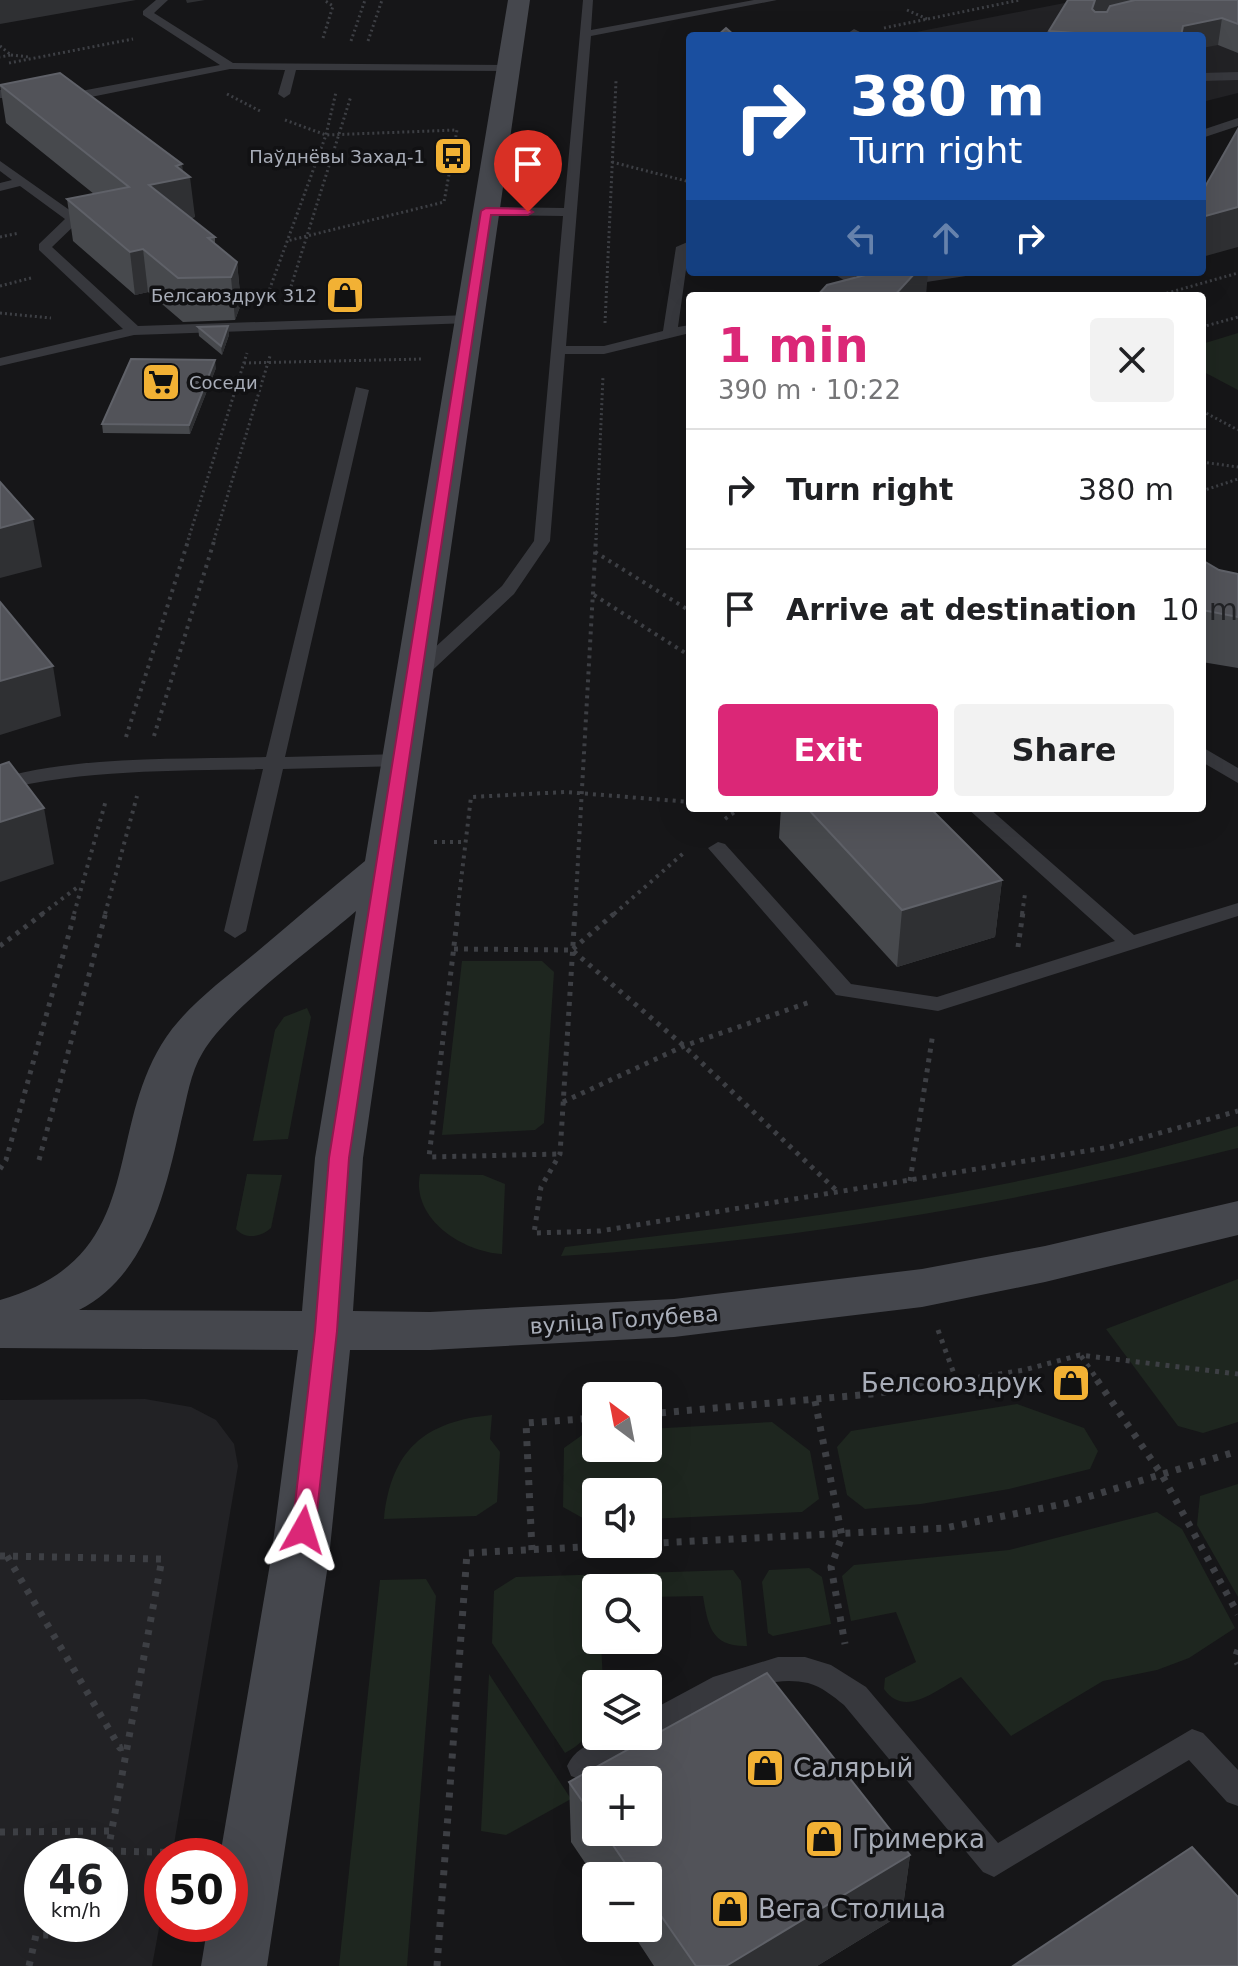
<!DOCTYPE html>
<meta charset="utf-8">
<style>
:root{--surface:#fff;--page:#f2f2f2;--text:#202124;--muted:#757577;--line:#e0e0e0;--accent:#db2777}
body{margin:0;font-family:"DejaVu Sans",sans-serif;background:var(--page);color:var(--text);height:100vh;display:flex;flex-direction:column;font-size:30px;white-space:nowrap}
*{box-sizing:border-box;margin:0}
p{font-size:26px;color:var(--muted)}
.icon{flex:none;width:44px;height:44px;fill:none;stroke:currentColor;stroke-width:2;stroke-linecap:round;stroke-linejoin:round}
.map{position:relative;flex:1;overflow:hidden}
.side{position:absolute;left:686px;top:292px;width:520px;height:520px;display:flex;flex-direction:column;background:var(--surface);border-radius:8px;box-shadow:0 8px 32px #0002}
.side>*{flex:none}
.guide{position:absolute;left:686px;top:32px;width:520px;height:244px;border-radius:8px;box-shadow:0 8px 32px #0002;background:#1a4fa0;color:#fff;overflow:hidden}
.needle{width:52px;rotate:328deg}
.controls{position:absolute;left:582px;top:1382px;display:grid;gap:16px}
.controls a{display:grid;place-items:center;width:80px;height:80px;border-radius:8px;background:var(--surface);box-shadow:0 8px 32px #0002;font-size:40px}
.speed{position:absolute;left:24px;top:1838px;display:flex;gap:16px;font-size:40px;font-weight:700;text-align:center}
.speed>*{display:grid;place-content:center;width:104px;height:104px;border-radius:50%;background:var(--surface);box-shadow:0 8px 32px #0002;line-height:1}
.speed small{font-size:20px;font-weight:400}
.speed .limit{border:12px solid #d22;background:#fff;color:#111}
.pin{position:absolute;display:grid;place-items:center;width:68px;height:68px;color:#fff;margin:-82px -34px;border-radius:50% 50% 50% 0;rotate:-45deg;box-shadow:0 0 8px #0007}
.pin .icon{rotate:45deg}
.me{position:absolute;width:88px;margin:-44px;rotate:6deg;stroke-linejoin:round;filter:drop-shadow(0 0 6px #0008)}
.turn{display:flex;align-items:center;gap:28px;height:168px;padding:0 32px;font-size:36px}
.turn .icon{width:104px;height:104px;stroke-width:2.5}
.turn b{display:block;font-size:56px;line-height:68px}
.lanes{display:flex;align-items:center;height:76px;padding:0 32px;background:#0003;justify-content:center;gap:40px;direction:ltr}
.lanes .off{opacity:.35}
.round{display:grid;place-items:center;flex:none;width:84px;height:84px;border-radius:8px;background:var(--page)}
.summary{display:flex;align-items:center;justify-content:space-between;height:136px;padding:0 32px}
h1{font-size:48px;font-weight:600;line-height:60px;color:var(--accent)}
.action{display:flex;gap:16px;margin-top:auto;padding:16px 32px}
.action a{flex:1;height:92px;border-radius:8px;background:var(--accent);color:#fff;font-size:32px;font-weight:600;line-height:92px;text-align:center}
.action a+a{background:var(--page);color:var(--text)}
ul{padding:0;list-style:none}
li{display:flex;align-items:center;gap:24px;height:120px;padding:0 32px;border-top:2px solid var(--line)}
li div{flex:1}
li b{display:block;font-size:30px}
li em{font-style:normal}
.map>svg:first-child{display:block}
.built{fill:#222225;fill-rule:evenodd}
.green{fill:#1e261f}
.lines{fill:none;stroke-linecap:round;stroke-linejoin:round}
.path-far3{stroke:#3d3f44;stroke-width:3;stroke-dasharray:2 3;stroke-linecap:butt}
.path-far2{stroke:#3d3f44;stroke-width:4;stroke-dasharray:3 5;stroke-linecap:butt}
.path-far1{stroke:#3d3f44;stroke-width:5;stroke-dasharray:4 6;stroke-linecap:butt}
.path{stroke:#3d3f44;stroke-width:7;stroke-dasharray:5 8;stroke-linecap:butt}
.lane{fill:#37383d;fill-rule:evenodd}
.secondary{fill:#45474d;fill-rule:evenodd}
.wall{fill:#47494d;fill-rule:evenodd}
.shaded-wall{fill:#2f3033}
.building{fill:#525359;stroke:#5f6168;stroke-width:2}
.route{fill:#db2777;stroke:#8e194d;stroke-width:2}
.labels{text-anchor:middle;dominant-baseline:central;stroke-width:7;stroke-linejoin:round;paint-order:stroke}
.far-poi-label{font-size:18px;fill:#a8adb8;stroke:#111113;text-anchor:end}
.street-label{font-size:22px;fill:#a8adb8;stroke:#111113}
.near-poi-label{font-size:26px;fill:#a8adb8;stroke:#111113;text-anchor:start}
</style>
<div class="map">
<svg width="1238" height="1966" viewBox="0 0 1238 1966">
<rect width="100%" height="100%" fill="#161618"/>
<g class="built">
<polygon points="1080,0 1238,0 1238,93 1202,102 1202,36 906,34"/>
<path d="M 145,1399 L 191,1407 L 216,1420 L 234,1444 L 238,1466 L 172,1856 L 162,1856 L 162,1912 L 152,1966 L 0,1966 L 0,1400 ZM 42,1856 L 110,1856 L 110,1924 L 42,1924 Z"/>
</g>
<g class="green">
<polygon points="1238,333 1238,390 1202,371 1202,344"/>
<polygon points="462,961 542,961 554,972 544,1123 535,1130 442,1135"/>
<polygon points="307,1008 311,1017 288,1139 253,1141 275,1030 284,1017"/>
<path d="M 1238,1126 L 1238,1148 C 1016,1204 790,1241 561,1256 L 565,1247 L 582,1245 C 804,1219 1023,1192 1238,1126 Z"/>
<path d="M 247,1174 L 282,1175 L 271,1228 C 261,1237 246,1240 236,1229 Z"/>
<path d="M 420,1174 L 483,1175 L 505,1184 L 502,1254 C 463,1252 411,1219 420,1174 Z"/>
<polygon points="1238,1279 1238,1422 1203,1433 1178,1426 1106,1329"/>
<polygon points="1017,1404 1084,1428 1098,1451 1090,1469 1009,1489 921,1504 865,1509 847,1495 837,1447 851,1431"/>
<path d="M 492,1415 L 490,1439 L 500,1452 L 497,1502 L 476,1516 L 384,1519 C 391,1450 425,1421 492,1415 Z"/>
<polygon points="772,1422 810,1451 819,1499 802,1512 648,1519 648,1492 596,1492 596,1521 588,1521 563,1507 564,1448 585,1433 596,1433 596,1448 648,1448 648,1429"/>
<polygon points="1238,1484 1238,1597 1197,1525 1200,1496"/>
<path d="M 1157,1512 L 1182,1529 L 1235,1628 L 1189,1658 L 1157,1670 L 1103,1681 L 1011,1736 L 961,1677 C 937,1689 905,1719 884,1689 L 885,1678 L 916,1662 L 896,1612 L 851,1621 L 842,1576 L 854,1565 L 1009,1550 Z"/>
<polygon points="809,1568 822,1577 831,1624 773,1636 768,1633 762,1582 769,1570"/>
<path d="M 733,1570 L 741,1581 L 747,1646 C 711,1647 708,1625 703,1596 L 648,1597 L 648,1588 L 596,1588 L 596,1640 L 601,1640 L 603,1684 L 596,1684 C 596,1717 597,1736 565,1753 L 492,1643 L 494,1591 L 516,1577 Z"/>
<polygon points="426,1579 436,1596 407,1966 339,1966 380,1580"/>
<polygon points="489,1674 571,1799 506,1835 481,1831"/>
</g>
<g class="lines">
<g class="path-far3">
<polyline points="907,10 927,19"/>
<polyline points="884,28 1020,0"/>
<polyline points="323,38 333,6 324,0"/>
<polyline points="351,41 365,0"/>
<polyline points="368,41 382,0"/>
<polyline points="0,46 11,55 0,57"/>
<polyline points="11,55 29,57"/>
<polyline points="9,63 133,39"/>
<polyline points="227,94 260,111"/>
<polyline points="285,120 326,135 457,130 444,202 287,241"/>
<polyline points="612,162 690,182"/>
<polyline points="0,237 19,233"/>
<polyline points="0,286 31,278"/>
<polyline points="288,296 351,96"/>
<polyline points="1157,296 1238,273"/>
<polyline points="266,299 326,135 336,92"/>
<polyline points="0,313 51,318"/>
<polyline points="605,323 616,81"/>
<polyline points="1202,327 1238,317"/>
<polyline points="244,363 423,359"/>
<polyline points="1202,411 1238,430"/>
<polyline points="1202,462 1238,467"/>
<polyline points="1202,491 1238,479"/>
<polyline points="188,540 247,353"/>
<polyline points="214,540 270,356"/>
<polyline points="596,540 603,376"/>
</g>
<g class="path-far2">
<polyline points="595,552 690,611"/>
<polyline points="594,595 690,656"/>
<polyline points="154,736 215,538"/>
<polyline points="126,737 189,538"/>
<polyline points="725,819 740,808"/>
<polyline points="434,842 465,842"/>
<polyline points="42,914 79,886"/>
<polyline points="74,914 106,800"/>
<polyline points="105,914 137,796"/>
<polyline points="457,914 471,797 566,792 690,802"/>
<polyline points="575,914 596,538"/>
<polyline points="614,914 686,851"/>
<polyline points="1022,914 1025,894"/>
</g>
<g class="path-far1">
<polyline points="458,912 429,1157 559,1154"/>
<polyline points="575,912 560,1154 541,1187 534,1233 600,1231 1110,1147 1238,1111"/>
<polyline points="0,946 45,912"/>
<polyline points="1018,947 1023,912"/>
<polyline points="454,949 572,950 684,1046 838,1192"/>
<polyline points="573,949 616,912"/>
<polyline points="563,1102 684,1046 810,1002"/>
<polyline points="39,1160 106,912"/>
<polyline points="0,1169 6,1160 75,912"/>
<polyline points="910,1181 933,1033"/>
<polyline points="938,1330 957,1382"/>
<polyline points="1081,1356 1099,1382"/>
<polyline points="949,1382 1024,1370 1080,1355 1238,1374"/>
</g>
<g class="path">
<polyline points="1097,1380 1162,1475 1238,1614"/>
<polyline points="815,1401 842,1536 831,1567 845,1644"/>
<polyline points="648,1414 872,1394 962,1380"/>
<polyline points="532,1550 526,1423 596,1418"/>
<polyline points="0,1556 162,1559 107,1856"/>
<polyline points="7,1556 120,1748 127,1746"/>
<polyline points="1238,1650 1235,1658 1238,1664"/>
<polyline points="0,1832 111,1831"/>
<polyline points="108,1851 199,1853"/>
<polyline points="29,1966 36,1935 92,1935 94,1924"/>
<polyline points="437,1966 467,1553 945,1528 1068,1503 1238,1451"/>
</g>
<g class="lane">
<polygon points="156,0 168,0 154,13 233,63 508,65 514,68 508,71 296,70 290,94 284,98 278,94 285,70 230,69 81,99 0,98 0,90 81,91 220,65 143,15 143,11"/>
<polygon points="583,0 593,0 591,30 754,0 777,0 591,36 566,346 604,346 663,331 676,247 690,241 678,327 690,325 690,333 604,354 565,354 550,541 514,594 422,680 408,680 408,672 502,586 534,541 563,216 486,215 479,211 486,207 564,208"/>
<polygon points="854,29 860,32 856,36 844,36"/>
<polygon points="1238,72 1238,80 1202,81 1202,73"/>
<polygon points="1238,118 1238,126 1202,138 1202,130"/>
<polygon points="0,161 78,216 78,222 52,247 138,326 470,315 477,319 470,323 134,335 0,366 0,358 123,329 39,250 39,244 65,219 20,186 0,191 0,183 12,180 0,171"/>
<polygon points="831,272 848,272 870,286 858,289"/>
<polygon points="938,272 973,272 966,276 900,286 893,282"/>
<path d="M 356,387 L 369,390 L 285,757 L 401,754 L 411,760 L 401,766 L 283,769 L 246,931 L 235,938 L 224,931 L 263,769 C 175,771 86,769 0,790 L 0,778 C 85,755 178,760 266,757 Z"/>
<polygon points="1202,747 1238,768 1238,783 1202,762"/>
<polygon points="967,808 989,808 1134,935 1238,903 1238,916 938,1011 836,995 708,848 718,842 725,844 851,984 937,997 1115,941"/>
<path d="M 778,1657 L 805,1657 L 831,1665 L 866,1687 L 998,1843 L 1192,1729 L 1203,1733 L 1238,1770 L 1238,1806 L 1227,1802 L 1189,1760 L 994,1877 L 983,1872 L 844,1705 C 833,1696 822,1687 808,1683 C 735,1666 647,1756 582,1780 L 571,1776 L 567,1766 C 581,1736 620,1736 648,1736 L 648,1712 L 713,1677 Z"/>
</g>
<path class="secondary" d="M 508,0 L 530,0 L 363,1158 L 353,1311 L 430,1312 L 674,1299 L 922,1269 L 1045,1246 L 1238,1201 L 1238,1235 L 1045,1282 L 922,1307 L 674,1337 L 430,1350 L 350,1350 L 329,1558 L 267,1966 L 201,1966 L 208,1924 L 230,1924 L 230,1856 L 220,1856 L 271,1558 L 298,1350 L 0,1348 L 0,1300 C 155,1256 98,1127 172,1029 C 195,1000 225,978 253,955 C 290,924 327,892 365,861 ZM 356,911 L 315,1158 L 302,1311 L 79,1310 C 147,1276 166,1190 181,1122 C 187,1099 190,1073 203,1052 C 229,1008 315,947 356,911 Z"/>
</g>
<g class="wall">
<polygon points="1238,0 1238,53 1218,45 1202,36 1048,36 1049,31"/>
<polygon points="0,85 183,171 195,217 191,218 215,237 215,245 237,262 241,304 235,320 183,322 148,292 135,295 73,241 67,199 94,194 6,123"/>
<polygon points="228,326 229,335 222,355 199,336 198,327"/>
<polygon points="216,368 190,434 103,433 102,424"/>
<polygon points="1202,560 1219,570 1238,574 1238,668 1202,662"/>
<polygon points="781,808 930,808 1002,880 995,937 897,967 779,838"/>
<path d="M 767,1673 L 910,1855 L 902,1914 L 817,1966 L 654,1966 L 629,1928 L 648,1928 L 648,1876 L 596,1876 L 596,1879 L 571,1842 L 569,1782 ZM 596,1780 L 648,1780 L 648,1832 L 596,1832 Z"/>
</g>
<g class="shaded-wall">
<polygon points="0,0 136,0 0,24"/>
<polygon points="186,0 205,0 187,3"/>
<polygon points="1095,0 1154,0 1092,24 1089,36 1092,9"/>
<polygon points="1222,18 1218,45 1202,48 1202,36 1181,36 1183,26"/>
<polygon points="182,164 184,178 190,177 195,217 155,226 149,185 176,166"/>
<polygon points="1238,207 1238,247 1202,257 1202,217"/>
<polygon points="143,249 148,292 135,295 130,252"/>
<polygon points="237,262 241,304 235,320 231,277"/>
<polygon points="916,272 928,272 926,296 894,296"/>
<polygon points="228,326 229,335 222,355 221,346"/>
<polygon points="215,360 216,368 190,434 189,425"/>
<polygon points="33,519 42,567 0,578 0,528"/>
<polygon points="53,666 61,716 0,735 0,681"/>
<polygon points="44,808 54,864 0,882 0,822"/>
<polygon points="1002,880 995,937 897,967 902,910"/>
<polygon points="910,1855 902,1914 817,1966 726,1966"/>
</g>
<g class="building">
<polygon points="1068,0 1095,0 1092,9 1095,12 1107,12 1110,6 1135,0 1238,0 1238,24 1222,18 1183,26 1181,36 1113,36 1049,31"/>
<polygon points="726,28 735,36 717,36"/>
<polygon points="60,73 182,164 176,166 190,177 149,185 215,237 208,238 237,262 231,277 178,278 143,249 130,252 67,199 129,187 0,85"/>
<polygon points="1238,129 1238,207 1202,217 1202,192"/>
<polygon points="877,272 916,272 894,296 817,296 827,285"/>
<polygon points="228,326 221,346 198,327"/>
<polygon points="131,359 215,360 189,425 102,424"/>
<polygon points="0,482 33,519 0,528"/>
<polygon points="1202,560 1219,570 1238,574 1238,617 1202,610"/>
<polygon points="0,602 53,666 0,681"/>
<polygon points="9,762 44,808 0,822 0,765"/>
<polygon points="807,808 930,808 1002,880 902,910"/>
<polygon points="767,1673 910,1855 726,1966 696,1966 648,1897 648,1876 634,1876 604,1832 648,1832 648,1780 596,1780 596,1821 569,1782"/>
<polygon points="1192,1847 1238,1897 1238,1966 1013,1966"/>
</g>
<polygon class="route" points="486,208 528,209 533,212 528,215 491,215 349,1158 337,1331 315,1530 312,1536 295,1536 292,1530 315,1331 329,1158 481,211"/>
<defs>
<g id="bus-square" transform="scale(2)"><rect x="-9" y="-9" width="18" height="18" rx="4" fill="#f2b134" stroke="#111113"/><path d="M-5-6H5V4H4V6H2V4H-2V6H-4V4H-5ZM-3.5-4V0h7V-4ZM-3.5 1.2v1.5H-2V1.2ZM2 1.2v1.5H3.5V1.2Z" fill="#111"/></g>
<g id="shop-square" transform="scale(2)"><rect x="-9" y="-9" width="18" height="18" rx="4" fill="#f2b134" stroke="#111113"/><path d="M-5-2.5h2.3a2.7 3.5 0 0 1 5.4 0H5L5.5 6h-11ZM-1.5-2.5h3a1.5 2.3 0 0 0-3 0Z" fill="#111"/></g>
<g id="supermarket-square" transform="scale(2)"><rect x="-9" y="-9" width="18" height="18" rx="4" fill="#f2b134" stroke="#111113"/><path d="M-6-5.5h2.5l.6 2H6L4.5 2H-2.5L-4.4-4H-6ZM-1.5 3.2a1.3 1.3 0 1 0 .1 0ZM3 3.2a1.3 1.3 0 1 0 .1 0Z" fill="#111"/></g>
</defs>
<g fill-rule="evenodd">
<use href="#bus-square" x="453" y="156"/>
<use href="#shop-square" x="345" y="295"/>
<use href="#supermarket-square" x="161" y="382"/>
<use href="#shop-square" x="1071" y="1383"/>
<use href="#shop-square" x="765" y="1768"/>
<use href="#shop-square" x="824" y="1839"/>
<use href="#shop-square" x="730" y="1909"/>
</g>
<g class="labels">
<g class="far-poi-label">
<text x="425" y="156">Паўднёвы Захад-1</text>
<text x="317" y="295">Белсаюздрук 312</text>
<text x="189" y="382" text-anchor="start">Соседи</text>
</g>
<g class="street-label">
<text transform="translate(624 1320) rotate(-4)">вуліца Голубева</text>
</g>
<g class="near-poi-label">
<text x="1043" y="1383" text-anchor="end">Белсоюздрук</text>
<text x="793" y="1768">Салярый</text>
<text x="852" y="1839">Гримерка</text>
<text x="758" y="1909">Вега Столица</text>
</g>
</g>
</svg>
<div class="controls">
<a><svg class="needle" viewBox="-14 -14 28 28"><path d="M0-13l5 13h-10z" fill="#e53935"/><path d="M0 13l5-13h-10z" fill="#757577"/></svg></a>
<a><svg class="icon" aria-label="sound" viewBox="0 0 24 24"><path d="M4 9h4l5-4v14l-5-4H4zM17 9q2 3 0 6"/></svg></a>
<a><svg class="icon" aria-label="search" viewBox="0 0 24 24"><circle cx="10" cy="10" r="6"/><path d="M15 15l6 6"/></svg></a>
<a><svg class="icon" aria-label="layers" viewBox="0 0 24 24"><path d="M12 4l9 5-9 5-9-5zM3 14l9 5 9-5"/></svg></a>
<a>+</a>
<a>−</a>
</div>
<div class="speed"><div>46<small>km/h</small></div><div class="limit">50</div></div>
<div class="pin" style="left:528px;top:212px;background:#d93025"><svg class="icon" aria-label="arrive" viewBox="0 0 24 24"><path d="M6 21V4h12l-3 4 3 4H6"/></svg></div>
<svg class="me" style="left:303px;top:1530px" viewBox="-20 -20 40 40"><path d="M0-17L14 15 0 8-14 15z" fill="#db2777" stroke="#fff" stroke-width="4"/></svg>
<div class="guide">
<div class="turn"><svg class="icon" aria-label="right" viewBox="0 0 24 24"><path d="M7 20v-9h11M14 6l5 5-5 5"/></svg><div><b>380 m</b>Turn right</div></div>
<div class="lanes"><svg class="icon off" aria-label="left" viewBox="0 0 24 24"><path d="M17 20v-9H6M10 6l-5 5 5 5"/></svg><svg class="icon off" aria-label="ahead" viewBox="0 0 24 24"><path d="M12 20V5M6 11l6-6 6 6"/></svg><svg class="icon" aria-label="right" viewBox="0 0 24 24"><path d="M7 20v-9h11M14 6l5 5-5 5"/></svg></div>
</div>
<section class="side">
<div class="summary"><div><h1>1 min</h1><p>390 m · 10:22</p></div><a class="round"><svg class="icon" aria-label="close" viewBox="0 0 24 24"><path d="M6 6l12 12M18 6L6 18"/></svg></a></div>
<ul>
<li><svg class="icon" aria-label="right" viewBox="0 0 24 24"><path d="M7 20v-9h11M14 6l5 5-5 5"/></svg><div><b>Turn right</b></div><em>380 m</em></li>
<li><svg class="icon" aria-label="arrive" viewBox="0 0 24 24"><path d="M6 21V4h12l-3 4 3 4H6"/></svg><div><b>Arrive at destination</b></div><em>10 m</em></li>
</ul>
<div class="action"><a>Exit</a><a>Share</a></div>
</section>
</div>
